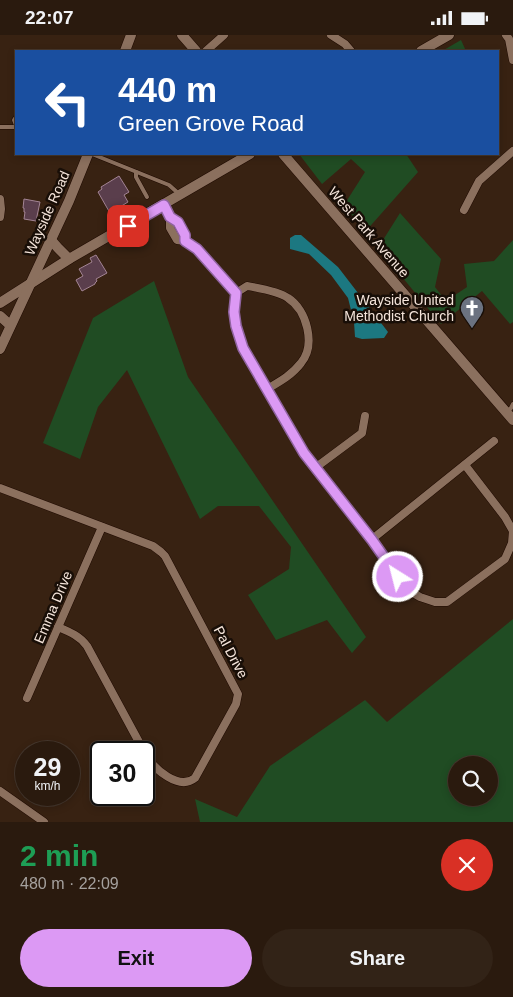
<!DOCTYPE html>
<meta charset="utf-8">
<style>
:root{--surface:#2a1a0e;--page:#322317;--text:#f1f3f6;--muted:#a5a19e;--line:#46382e;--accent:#dc99f4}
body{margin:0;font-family:Helvetica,sans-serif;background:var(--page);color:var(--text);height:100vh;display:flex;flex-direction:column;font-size:19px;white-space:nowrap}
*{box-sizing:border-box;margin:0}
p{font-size:16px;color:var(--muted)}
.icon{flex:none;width:28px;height:28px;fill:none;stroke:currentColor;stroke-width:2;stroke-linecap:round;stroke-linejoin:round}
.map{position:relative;height:787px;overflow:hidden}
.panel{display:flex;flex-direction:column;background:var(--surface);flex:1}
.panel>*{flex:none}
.banner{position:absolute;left:15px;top:15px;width:484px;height:105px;border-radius:0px;box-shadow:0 2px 8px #0003,0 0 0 1px var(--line);background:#1a4fa0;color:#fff;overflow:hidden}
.controls{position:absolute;left:448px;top:721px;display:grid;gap:10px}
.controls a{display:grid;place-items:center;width:50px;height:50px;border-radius:50%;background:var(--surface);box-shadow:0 2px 8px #0003,0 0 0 1px var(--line);font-size:25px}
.speed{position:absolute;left:15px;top:706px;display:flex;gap:10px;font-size:25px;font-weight:700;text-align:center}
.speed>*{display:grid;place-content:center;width:65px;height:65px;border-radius:50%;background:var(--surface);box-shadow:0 2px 8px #0003,0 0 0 1px var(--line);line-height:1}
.speed small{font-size:12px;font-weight:400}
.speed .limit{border:2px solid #111;border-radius:8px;background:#fff;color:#111}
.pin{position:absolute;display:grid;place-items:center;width:42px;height:42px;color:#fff;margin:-21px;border-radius:10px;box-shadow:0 2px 8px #0006}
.me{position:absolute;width:55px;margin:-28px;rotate:324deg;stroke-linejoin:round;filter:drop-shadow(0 0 4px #0008)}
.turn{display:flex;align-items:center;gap:18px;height:105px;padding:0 20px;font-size:22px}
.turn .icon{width:65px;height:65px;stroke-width:2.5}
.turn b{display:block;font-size:35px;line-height:42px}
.round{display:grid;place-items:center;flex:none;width:52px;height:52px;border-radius:26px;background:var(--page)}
.overview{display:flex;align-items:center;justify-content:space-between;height:85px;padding:0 20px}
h1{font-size:30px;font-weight:800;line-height:38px;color:#1e9e55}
.primary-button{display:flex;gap:10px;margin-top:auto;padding:10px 20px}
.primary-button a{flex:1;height:58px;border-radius:30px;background:var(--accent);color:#111;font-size:20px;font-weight:800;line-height:58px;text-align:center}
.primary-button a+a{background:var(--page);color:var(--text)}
.status{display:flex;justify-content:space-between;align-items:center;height:35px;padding:0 25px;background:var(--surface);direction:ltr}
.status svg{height:14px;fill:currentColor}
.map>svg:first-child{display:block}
.green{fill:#204c23;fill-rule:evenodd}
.water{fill:#1c7881}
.building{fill:#5a3e4c;stroke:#a38494}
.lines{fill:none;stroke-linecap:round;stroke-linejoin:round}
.service-casing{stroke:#1f0a00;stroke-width:5}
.minor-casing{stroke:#1f0a00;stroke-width:9}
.tertiary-casing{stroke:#1f0a00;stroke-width:11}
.service{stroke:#8b705e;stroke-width:4}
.minor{stroke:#8b705e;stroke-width:8}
.tertiary{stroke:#8b705e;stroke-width:10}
.route-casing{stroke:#8f639f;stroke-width:12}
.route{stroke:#dc99f4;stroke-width:9}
.labels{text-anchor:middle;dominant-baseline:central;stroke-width:5;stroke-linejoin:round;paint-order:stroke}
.street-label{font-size:14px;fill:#f5e5db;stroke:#180e07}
.poi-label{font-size:14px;fill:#f5e5db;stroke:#180e07;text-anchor:end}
</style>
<div class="status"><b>22:07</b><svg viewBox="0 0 49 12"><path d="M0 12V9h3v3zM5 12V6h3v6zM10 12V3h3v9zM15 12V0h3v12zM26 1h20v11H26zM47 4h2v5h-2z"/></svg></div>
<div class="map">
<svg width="513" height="787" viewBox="0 0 513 787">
<rect width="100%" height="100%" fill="#382212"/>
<g class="green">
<polygon points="461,5 466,16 442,16"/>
<polygon points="299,119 406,119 418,137 365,197 344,170 365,137 351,124 322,149"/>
<polygon points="400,178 441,224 435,252 446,266 467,252 464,229 494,226 513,205 513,287 510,289 482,256 441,289 378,213"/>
<polygon points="154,246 188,342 366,602 352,618 327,585 276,605 248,560 289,534 291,512 259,471 218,471 200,484 127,335 98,372 80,424 43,408 93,283"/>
<path d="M 513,584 L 513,787 L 200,787 L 195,764 L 237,782 L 270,731 L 365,665 L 387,687 ZM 456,730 L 489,730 L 489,762 L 456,762 Z"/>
</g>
<polygon class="water" points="295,200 301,200 338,232 388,297 384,303 362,304 355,302 354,287 348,263 331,240 309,219 290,214 290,203"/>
<g class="building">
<polygon points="119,141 129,157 124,160 128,167 110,178 98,157 102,154 101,152"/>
<polygon points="24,164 40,167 36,186 24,184 25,177 24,177 24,173 23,173"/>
<polygon points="96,220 107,238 96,244 97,246 95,248 95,249 82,256 76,245 83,241 79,234 92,227 90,223"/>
</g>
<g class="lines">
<g class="service-casing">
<g id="service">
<polyline points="16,82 14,85 16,90"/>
<polyline points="0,92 16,92"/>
<polyline points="92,119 169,150 178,158"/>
<polyline points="136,137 136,142 147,162"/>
<polyline points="507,377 511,373 513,369"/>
</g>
</g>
<g class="minor-casing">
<g id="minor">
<polyline points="331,0 345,9 351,16"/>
<polyline points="506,0 509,4 513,25"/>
<polyline points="206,16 224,0"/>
<polyline points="0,164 1,174 0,182"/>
<polyline points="164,170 170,182 178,187 185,199 185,206"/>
<polyline points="464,175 479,146 513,116"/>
<polyline points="170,182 170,193 177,205 185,206 197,215 236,258 234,277 236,291 243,313 304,418 371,505 408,555 420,562 435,567 447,567 505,524 512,508 513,496 505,482 465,430"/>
<path d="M 236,258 L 247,251 C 259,253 278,256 288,263 C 307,275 316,310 301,328 C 292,340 279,347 267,354"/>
<polyline points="315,433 362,398 365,381"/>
<path d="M 0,453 L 153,511 L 161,517 L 165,521 L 238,659 L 236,669 L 195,743 C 179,756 154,734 146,720 L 87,611 C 80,601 70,597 58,592"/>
<polyline points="371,505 494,406"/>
<polyline points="27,663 102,492"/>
<polyline points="0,756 44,787"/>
</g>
</g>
<g class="tertiary-casing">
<g id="tertiary">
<polyline points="182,0 196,16"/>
<polyline points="125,16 131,0"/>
<polyline points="421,16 449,0"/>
<polyline points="283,119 513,385"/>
<polyline points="51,205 58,213 69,224"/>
<polyline points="0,268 69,224 250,119"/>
<polyline points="0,281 10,290"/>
<polyline points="0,314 69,166 88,119"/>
</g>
</g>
<use href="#service" class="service"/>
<use href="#minor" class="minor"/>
<use href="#tertiary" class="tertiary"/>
</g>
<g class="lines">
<g class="route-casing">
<polyline id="route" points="128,191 164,170 170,182 178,187 185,200 185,206 197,214 236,258 234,277 236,291 243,313 304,418 372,505 398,542"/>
</g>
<use href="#route" class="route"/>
</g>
<defs>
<g id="church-pin" transform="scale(1.25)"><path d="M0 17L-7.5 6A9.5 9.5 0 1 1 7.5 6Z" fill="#6b7280" stroke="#180e07"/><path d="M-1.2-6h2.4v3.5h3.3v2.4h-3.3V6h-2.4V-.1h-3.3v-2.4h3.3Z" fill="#fff"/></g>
</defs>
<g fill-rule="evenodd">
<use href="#church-pin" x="472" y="273"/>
</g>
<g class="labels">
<g class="street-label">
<text transform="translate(47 178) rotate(-66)">Wayside Road</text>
<text transform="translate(369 197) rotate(49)">West Park Avenue</text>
<text transform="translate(53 572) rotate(-67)">Emma Drive</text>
<text transform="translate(231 617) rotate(62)">Pal Drive</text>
</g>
<g class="poi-label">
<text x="454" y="265">Wayside United<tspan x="454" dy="16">Methodist Church</tspan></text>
</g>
</g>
</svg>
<div class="controls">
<a><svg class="icon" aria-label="search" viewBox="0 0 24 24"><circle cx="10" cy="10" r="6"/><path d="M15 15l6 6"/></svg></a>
</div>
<div class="speed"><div>29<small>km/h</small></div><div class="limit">30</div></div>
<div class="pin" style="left:128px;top:191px;background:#d93025"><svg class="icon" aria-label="arrive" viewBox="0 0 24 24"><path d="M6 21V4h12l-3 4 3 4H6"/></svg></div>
<svg class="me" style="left:398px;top:542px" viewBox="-20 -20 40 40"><circle r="17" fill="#dc99f4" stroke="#fff" stroke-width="3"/><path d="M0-11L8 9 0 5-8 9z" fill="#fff"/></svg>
<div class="banner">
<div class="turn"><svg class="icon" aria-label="left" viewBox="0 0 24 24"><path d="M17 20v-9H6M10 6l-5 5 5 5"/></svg><div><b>440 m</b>Green Grove Road</div></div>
</div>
</div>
<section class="panel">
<div class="overview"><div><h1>2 min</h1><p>480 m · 22:09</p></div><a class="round" style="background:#d93025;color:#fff"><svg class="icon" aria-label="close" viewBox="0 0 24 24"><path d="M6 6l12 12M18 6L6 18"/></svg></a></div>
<div class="primary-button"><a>Exit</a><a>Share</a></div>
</section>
